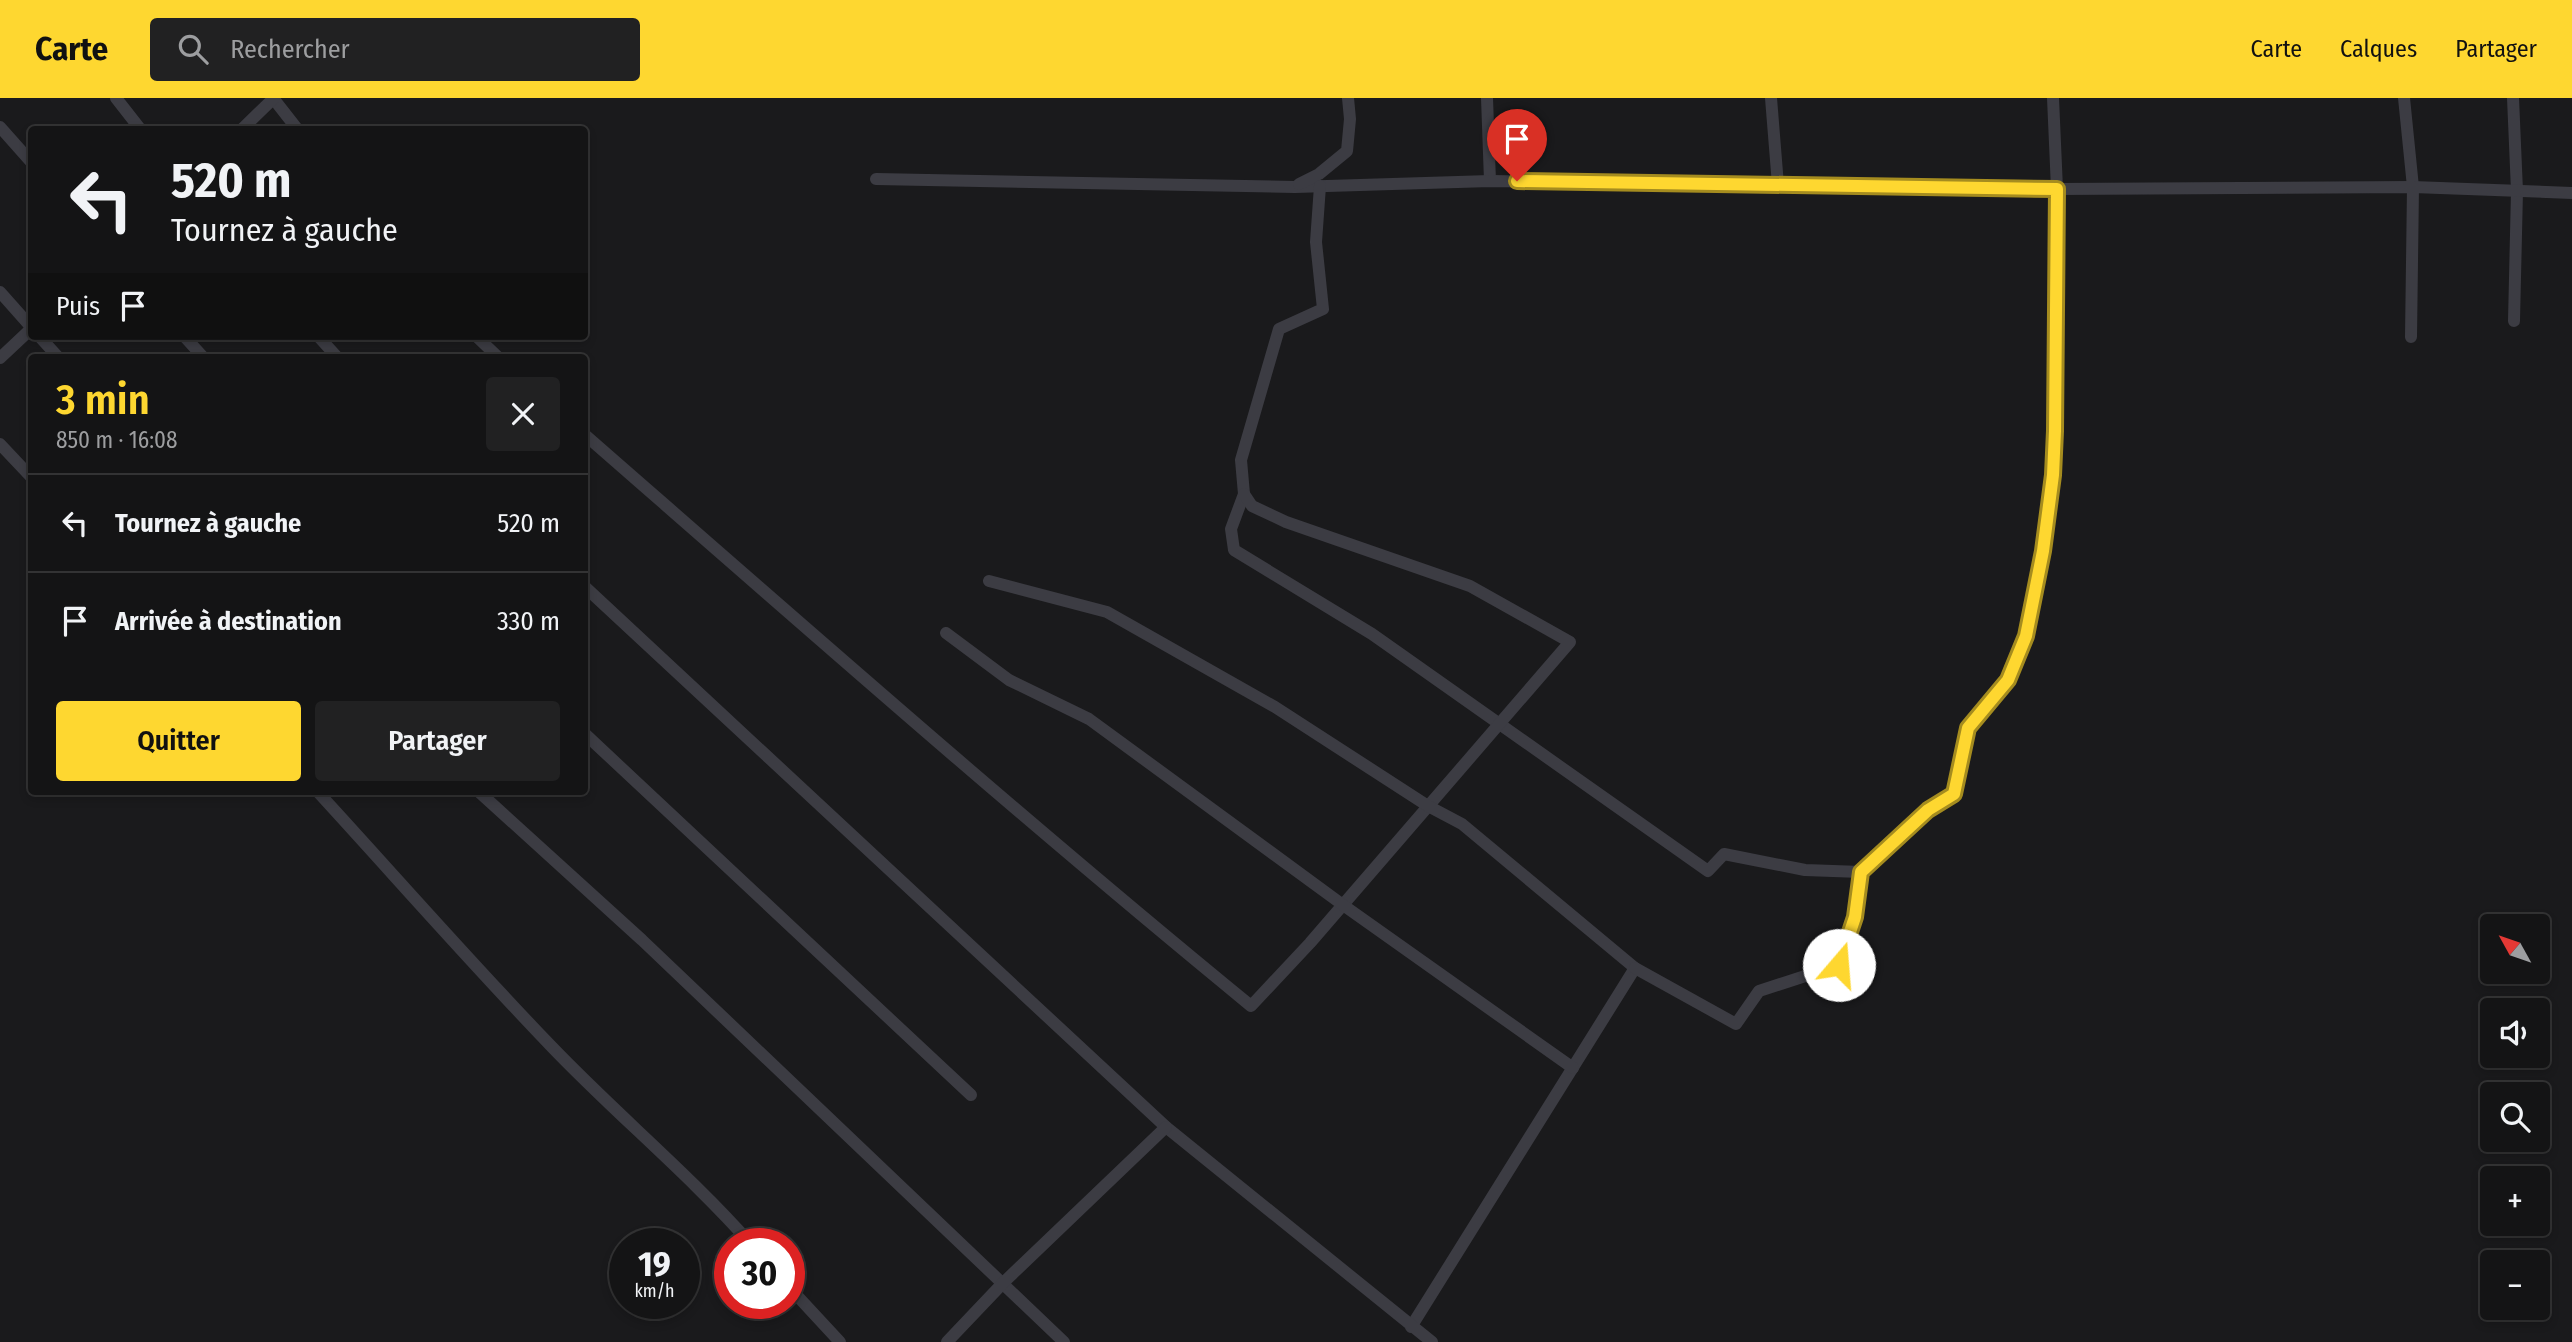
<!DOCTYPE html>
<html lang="fr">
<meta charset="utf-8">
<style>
:root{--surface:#141415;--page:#212122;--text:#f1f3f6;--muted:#9d9ea0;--line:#333334;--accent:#fed730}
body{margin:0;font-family:"Fira Sans Condensed",sans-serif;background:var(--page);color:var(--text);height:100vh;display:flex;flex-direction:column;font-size:26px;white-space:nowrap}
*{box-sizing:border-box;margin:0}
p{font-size:23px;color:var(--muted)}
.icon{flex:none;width:38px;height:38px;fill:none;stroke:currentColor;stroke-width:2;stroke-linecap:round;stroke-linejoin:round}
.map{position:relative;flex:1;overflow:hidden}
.drawer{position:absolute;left:28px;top:256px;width:560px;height:441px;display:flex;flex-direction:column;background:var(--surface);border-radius:7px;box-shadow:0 4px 10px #0003,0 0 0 2px var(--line)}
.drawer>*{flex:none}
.hud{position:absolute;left:28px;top:28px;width:560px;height:214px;border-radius:7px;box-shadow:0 4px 10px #0003,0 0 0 2px var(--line);background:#141415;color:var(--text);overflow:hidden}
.needle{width:46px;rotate:310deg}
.tools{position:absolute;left:2480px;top:816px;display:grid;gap:14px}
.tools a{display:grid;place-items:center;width:70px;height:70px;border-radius:7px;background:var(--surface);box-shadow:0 4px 10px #0003,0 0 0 2px var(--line);font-size:35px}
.speed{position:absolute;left:609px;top:1130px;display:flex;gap:14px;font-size:35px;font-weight:700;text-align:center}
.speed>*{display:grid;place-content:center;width:91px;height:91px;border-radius:50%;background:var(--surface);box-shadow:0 4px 10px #0003,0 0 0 2px var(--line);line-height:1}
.speed small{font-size:18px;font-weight:400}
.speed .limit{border:10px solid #d22;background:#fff;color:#111}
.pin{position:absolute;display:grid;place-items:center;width:60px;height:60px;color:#fff;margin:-72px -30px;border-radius:50% 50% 50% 0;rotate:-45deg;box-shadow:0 0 7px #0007}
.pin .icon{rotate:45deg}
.me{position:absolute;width:77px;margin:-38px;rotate:18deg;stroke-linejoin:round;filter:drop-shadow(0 0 5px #0008)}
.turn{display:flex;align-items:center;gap:24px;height:147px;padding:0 28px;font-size:32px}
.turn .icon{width:91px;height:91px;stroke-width:2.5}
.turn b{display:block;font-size:49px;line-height:60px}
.then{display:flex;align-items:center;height:66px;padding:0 28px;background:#0003;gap:14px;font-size:26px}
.round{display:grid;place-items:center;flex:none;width:74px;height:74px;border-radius:7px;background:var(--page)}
.head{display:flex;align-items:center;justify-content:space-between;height:119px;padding:0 28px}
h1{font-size:42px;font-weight:600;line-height:52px;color:var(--accent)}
.action{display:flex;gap:14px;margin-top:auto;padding:14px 28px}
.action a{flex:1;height:80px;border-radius:7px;background:var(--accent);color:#111;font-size:28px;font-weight:600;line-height:80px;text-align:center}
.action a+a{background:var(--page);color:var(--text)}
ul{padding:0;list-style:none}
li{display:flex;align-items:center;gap:21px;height:98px;padding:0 28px;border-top:2px solid var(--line)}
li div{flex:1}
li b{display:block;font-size:26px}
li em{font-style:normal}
header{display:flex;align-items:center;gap:42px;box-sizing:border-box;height:98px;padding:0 35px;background:var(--accent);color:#111}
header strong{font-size:33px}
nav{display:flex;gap:38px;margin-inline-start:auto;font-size:24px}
.search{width:490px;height:63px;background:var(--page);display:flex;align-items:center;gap:18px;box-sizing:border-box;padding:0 24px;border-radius:7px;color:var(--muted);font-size:26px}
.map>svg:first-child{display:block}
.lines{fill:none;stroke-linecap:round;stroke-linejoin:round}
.minor{stroke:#3c3c43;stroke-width:12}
.route-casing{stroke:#a58c1f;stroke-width:18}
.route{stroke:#fed730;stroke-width:12}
</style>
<header>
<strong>Carte</strong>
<div class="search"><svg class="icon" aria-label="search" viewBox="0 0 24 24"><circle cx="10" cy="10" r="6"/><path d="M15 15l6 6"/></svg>Rechercher</div>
<nav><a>Carte</a><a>Calques</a><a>Partager</a></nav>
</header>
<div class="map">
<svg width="2572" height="1244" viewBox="0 0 2572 1244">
<rect width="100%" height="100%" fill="#1a1a1c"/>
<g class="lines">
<g class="minor">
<polyline points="116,0 141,32"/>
<polyline points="273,0 298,32"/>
<polyline points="1487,0 1490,83"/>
<polyline points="1771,0 1778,87"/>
<polyline points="2404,0 2413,89 2411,239"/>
<polyline points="2513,0 2517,93 2514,223"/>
<polyline points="0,29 32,65"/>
<polyline points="241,32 274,0"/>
<polyline points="876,81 1295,89 1490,83 2057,91 2413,89 2572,95"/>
<polyline points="1299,86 1319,76 1347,53 1350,21 1348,0"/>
<polyline points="1320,88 1316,144 1323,211 1279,231 1241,362 1244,396 1231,431 1234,452 1372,536 1708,773 1724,756 1805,772 1861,774"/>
<polyline points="0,194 32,230"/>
<polyline points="39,238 58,259"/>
<polyline points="184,238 203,259"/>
<polyline points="318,238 337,259"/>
<polyline points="476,238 498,259"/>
<polyline points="0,260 32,230"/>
<path d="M 584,336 C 805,529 1025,723 1251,908 L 1310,845 L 1570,544 L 1470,488 L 1286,424 L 1252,408 L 1244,396"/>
<polyline points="0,346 32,380"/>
<polyline points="989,483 1107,514 1275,609 1428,708 1462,726 1635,870 1411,1229"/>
<polyline points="584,488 1166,1029 1432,1244"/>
<polyline points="946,535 1009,582 1089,621 1343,807 1573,970"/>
<polyline points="584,635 971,997"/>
<path d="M 317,693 C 395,778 471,865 551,948 C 616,1016 689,1076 751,1146"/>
<polyline points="478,693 642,842 1064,1244"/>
<polyline points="1635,870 1736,926 1759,893 1839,867 1855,819 1861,774 1928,712 1954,696 1968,630 2008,582 2026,538 2043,453 2053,377 2055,333 2057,91 2053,0"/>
<polyline points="789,1189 840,1244"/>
<polyline points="947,1244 1003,1185 1166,1029"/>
</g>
</g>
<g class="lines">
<g class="route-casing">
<polyline id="route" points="1517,83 2057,91 2055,333 2053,377 2043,453 2026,538 2008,582 1968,630 1954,696 1928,712 1861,774 1855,819 1839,867"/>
</g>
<use href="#route" class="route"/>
</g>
</svg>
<div class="tools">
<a><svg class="needle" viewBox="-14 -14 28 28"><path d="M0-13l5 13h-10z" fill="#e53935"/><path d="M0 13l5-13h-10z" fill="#9d9ea0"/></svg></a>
<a><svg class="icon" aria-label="sound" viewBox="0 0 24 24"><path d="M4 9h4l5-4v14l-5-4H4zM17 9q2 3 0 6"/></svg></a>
<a><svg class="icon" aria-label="search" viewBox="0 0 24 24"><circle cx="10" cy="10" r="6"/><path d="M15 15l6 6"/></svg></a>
<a>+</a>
<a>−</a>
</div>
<div class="speed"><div>19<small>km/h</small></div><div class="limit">30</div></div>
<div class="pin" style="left:1517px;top:83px;background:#d93025"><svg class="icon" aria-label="arrive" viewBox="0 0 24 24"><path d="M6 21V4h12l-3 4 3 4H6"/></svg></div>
<svg class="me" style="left:1839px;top:867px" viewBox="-20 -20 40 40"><circle r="19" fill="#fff"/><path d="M0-13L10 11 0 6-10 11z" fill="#fed730"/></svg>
<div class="hud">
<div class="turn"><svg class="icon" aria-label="left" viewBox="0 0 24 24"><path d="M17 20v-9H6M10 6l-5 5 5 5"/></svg><div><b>520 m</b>Tournez à gauche</div></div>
<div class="then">Puis<svg class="icon" aria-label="arrive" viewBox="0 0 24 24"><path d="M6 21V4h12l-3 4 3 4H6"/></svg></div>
</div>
<section class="drawer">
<div class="head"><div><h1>3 min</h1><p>850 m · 16:08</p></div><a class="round"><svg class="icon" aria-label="close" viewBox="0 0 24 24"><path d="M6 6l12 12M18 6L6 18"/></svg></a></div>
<ul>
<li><svg class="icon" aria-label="left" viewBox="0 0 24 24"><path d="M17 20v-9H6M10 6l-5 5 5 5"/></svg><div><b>Tournez à gauche</b></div><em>520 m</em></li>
<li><svg class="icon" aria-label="arrive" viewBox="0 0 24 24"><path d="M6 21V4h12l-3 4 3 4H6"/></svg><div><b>Arrivée à destination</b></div><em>330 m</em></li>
</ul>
<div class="action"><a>Quitter</a><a>Partager</a></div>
</section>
</div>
